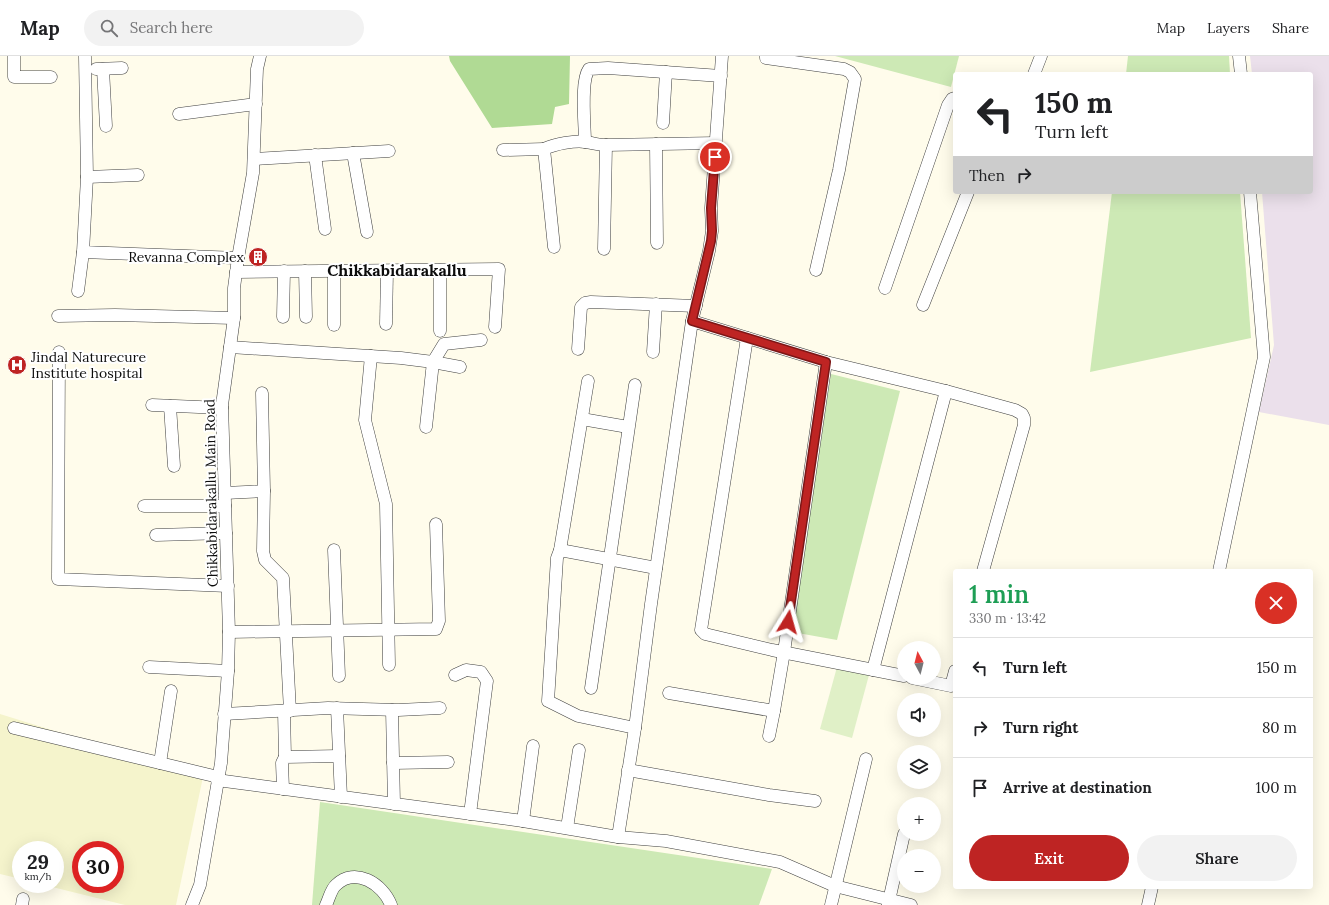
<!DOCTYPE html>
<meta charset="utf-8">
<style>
:root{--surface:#fff;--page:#f2f2f2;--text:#202124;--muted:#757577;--line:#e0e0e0;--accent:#be2423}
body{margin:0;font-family:Lora,serif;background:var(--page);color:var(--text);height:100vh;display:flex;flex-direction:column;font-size:15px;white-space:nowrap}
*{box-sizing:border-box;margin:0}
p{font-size:13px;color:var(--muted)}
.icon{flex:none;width:22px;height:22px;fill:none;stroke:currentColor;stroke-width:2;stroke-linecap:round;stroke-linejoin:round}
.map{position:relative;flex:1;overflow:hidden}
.details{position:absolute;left:953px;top:513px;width:360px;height:320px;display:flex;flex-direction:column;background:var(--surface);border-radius:4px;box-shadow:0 4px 16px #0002}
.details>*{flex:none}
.banner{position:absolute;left:953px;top:16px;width:360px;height:122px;border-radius:4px;box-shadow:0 4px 16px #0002;background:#fff;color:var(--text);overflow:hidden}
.needle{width:26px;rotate:353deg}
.controls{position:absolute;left:897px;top:585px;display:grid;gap:8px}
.controls a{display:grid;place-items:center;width:44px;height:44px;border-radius:50%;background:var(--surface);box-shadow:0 4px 16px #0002;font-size:20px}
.speed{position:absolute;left:12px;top:785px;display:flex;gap:8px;font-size:20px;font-weight:700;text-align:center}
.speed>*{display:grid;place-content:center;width:52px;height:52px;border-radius:50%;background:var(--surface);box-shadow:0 4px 16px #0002;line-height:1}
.speed small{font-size:10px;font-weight:400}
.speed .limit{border:6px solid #d22;background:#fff;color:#111}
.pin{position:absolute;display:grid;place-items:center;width:34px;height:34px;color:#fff;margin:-17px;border:2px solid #fff;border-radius:50%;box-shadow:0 1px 4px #0007}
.me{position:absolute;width:44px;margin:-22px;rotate:8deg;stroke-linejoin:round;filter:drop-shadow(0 0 3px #0008)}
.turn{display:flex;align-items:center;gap:14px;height:84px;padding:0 16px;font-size:18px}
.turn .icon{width:52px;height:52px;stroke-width:2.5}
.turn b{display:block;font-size:28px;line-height:34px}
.then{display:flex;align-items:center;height:38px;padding:0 16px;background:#0003;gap:8px;font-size:15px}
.round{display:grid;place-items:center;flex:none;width:42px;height:42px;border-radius:21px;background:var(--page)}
.summary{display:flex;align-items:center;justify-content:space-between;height:68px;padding:0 16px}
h1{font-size:24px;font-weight:600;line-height:30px;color:#1e9e55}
.button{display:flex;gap:8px;margin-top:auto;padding:8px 16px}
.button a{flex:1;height:46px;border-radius:24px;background:var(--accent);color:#fff;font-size:16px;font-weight:600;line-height:46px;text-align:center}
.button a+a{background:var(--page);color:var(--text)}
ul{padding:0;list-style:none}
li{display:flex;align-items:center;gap:12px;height:60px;padding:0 16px;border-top:1px solid var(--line)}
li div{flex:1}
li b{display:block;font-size:15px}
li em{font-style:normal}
header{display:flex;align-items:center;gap:24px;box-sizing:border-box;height:56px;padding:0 20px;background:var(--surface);border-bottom:1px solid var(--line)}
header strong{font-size:19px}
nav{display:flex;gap:22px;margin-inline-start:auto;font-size:14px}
.search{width:280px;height:36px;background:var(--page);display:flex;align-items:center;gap:10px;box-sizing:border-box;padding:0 14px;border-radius:22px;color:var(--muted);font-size:15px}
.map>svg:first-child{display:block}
.industrial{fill:#ebe0eb}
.farmland{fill:#f5f4cc;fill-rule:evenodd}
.green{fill:#cde9b5}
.forest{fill:#b0da94}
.pitch{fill:#e0f0c7}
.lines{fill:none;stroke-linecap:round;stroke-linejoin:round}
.minor-casing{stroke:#3f3f3f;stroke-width:13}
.minor{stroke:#fff;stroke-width:12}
.route-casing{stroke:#7c1717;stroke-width:10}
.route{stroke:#be2423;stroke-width:7}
.labels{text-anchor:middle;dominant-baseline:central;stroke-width:4;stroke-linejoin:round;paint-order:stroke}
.poi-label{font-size:14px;fill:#0c0c0c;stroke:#fff;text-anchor:end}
.street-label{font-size:14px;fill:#0c0c0c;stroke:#fff}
.quarter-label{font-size:16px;font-weight:bold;fill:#0c0c0c;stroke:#fff}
</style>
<header>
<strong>Map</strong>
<div class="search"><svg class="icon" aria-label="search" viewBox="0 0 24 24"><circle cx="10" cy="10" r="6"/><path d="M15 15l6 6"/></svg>Search here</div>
<nav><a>Map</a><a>Layers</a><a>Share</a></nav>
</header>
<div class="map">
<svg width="1329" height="849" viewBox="0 0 1329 849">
<rect width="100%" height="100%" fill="#fffceb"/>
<polygon class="industrial" points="1250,0 1329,0 1329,369 1259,356 1274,289 1262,136 1311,136 1311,18 1252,18"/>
<path class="farmland" d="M 0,658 L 203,721 L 176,849 L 125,849 L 40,828 L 55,828 L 55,794 L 21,794 L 21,823 L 0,818 ZM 81,794 L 115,794 L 115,828 L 81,828 Z"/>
<g class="green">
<polygon points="835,0 959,0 951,31"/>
<polygon points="1128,0 1229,0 1230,18 1126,18"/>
<polygon points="1112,136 1240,136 1251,282 1090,316"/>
<polygon points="831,318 900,335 837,584 792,576"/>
<polygon points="320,746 772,813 759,849 312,849"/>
</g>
<polygon class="forest" points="449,0 570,0 569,48 555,51 552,68 492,72 450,5"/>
<polygon class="pitch" points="837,611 869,619 852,682 820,673"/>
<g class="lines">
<g class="minor-casing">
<g id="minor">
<polyline points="14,0 14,21 51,21"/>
<polyline points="766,0 766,2 844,13 850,16 855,23 839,114 816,214"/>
<polyline points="1239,0 1241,18"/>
<polyline points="85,1 87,121 83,196 238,202"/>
<polyline points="96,13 122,12"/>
<polyline points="103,13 106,70"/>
<polyline points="1034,18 1041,0"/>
<polyline points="179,58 256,48"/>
<polyline points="663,67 666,16"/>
<path d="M 585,86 C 585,69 580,25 589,13 L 608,12 L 721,20"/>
<polyline points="656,88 657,187"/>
<polyline points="503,94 544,93"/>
<polyline points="353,97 367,176"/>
<polyline points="315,99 325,173"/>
<polyline points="254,103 389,95"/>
<polyline points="87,121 138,119"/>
<path d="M 554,191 L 544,93 C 555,88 575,84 586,86 C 593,87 599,89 606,89 L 716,87"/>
<polyline points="604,193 606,89"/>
<polyline points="305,215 306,261"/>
<polyline points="334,215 334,269"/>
<polyline points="236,216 499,213 495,271"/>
<polyline points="885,232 948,49 952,43 955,42"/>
<polyline points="78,235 83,196"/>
<polyline points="923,249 968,136"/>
<polyline points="58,260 115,259 234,262"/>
<polyline points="283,261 284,215"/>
<polyline points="692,265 826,306 946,335 1015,354 1022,358 1024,362 1024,369 983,515"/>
<polyline points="386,268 387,215"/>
<polyline points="440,275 440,214"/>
<polyline points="747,282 701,574 705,578 772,594 904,620"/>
<polyline points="230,291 401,302 433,306 444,288 481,284"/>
<polyline points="578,293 581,251 585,247 591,246 696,250"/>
<polyline points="59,296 58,523 228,530"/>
<polyline points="653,296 656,248"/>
<polyline points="371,300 365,364 386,448 389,609"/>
<polyline points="588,325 560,494 557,502 548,645 578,660 635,672"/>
<polyline points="152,349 222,352"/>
<polyline points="170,350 174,410"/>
<polyline points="582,363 628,371"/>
<polyline points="426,371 433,306 460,311"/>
<polyline points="264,435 263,495 265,504 283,522 290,655"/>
<polyline points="225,437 264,435 262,337"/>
<polyline points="144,450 225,450"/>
<polyline points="156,479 226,477"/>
<polyline points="334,494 339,620"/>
<polyline points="560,494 656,512"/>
<polyline points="1219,515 1264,301 1250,136"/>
<polyline points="229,576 436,573 439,565 436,468"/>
<polyline points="149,611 228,615"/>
<polyline points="873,614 946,335"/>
<polyline points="455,619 466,614 481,616 487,625 470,758"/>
<polyline points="912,622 951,630 955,615"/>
<polyline points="591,632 635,329"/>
<polyline points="669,637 774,655 784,596 826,306"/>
<polyline points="337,652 341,741"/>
<polyline points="392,654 394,748"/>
<polyline points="284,655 285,701"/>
<polyline points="224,658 328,652 398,654 440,652"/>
<polyline points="14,672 218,721"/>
<polyline points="769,680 774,655"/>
<polyline points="160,707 171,635"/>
<polyline points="393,707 448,706"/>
<polyline points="628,714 769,739 815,745"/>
<polyline points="217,724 523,765 618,781 666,785 780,806 835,830 911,849"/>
<polyline points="283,733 282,707 285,701 339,700"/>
<polyline points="523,765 533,690"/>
<polyline points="567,772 579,694"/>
<polyline points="618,781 635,672 651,548 692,265 709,195 712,175 711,152 722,0"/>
<polyline points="22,849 23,843"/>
<polyline points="192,849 200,829 221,707 228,615 229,576 222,349 234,262 234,232 238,202 253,117 257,13 260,0"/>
<path d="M 326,849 C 329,843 331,833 336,829 C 355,810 383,828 391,849"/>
<polyline points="831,849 866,703"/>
<polyline points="888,849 904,778"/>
<polyline points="1148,849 1152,831"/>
</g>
</g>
<use href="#minor" class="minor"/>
</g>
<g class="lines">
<g class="route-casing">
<polyline id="route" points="715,101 711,152 712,175 711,185 692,265 826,306 788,566"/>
</g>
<use href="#route" class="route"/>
</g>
<defs>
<g id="building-disc" transform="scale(1)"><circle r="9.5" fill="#be2423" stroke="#fff"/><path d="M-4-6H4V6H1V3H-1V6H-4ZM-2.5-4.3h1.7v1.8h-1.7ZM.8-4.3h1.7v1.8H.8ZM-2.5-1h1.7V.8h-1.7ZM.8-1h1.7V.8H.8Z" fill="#fff"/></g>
<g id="hospital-disc" transform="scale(1)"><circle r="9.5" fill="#be2423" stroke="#fff"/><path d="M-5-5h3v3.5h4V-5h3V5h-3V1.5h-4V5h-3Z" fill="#fff"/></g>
</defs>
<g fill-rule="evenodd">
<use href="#building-disc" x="258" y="201"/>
<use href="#hospital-disc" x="17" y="309"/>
</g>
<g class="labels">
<g class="poi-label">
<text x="244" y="201">Revanna Complex</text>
<text x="31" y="301" text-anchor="start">Jindal Naturecure<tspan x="31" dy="16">Institute hospital</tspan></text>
</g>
<g class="street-label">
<text transform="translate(211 437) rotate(-91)">Chikkabidarakallu Main Road</text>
</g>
<g class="quarter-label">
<text x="397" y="214">Chikkabidarakallu</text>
</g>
</g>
</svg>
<div class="controls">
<a><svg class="needle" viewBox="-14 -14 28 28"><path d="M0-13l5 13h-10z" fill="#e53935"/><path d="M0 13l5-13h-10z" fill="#757577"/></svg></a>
<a><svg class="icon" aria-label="sound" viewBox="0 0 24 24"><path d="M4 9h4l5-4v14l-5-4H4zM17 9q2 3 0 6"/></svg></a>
<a><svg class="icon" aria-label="layers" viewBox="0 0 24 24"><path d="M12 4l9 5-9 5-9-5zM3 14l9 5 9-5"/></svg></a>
<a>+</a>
<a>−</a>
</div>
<div class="speed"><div>29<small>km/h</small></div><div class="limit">30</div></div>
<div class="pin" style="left:715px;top:101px;background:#d93025"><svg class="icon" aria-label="arrive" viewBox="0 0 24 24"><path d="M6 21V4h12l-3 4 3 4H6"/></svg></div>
<svg class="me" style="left:788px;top:566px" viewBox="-20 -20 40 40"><path d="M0-17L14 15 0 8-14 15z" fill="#be2423" stroke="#fff" stroke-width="4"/></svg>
<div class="banner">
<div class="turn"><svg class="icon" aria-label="left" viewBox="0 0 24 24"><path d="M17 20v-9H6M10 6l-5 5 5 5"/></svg><div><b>150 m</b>Turn left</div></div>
<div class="then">Then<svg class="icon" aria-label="right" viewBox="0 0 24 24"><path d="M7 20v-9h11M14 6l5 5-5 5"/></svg></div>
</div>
<section class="details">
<div class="summary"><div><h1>1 min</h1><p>330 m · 13:42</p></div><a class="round" style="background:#d93025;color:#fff"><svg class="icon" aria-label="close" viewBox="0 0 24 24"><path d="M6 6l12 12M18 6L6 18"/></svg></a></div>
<ul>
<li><svg class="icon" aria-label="left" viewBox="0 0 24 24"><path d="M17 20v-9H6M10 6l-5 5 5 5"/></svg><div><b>Turn left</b></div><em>150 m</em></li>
<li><svg class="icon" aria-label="right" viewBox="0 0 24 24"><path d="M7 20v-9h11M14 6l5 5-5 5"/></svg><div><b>Turn right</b></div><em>80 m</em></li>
<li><svg class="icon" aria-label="arrive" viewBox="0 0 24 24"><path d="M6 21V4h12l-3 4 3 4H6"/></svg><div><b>Arrive at destination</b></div><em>100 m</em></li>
</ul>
<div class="button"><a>Exit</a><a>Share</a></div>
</section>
</div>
